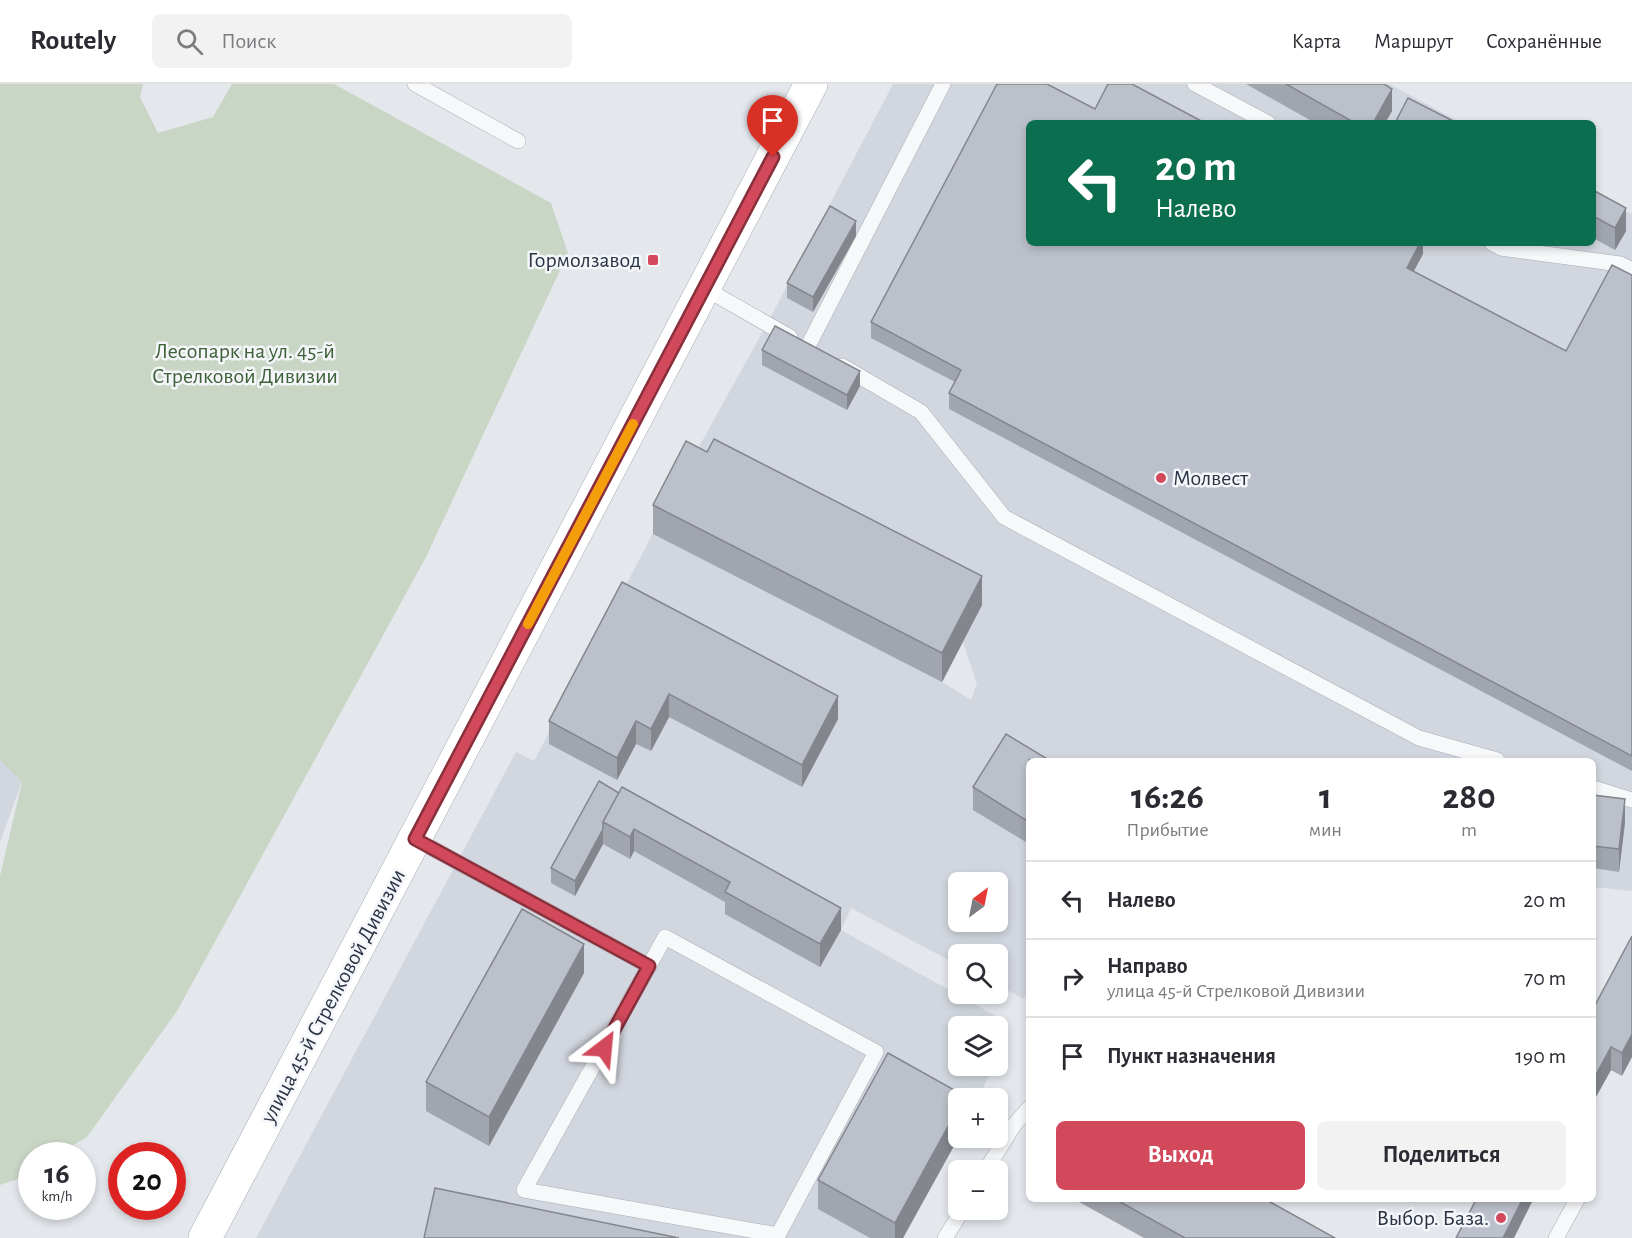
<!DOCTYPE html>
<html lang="ru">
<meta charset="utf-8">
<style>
:root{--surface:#fff;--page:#f2f2f3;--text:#2b2b33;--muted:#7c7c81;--line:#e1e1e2;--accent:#d1495b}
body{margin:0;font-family:"Alegreya Sans",sans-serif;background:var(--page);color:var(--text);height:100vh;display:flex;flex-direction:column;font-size:22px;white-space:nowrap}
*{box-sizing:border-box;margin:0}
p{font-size:20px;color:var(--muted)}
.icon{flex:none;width:33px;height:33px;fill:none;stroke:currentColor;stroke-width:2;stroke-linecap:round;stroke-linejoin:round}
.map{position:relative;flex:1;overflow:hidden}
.side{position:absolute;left:1026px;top:674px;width:570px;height:444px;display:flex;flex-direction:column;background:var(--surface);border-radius:9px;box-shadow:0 3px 9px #0003}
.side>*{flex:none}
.hud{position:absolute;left:1026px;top:36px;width:570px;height:126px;border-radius:9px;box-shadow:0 3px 9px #0003;background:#0b6e4f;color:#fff;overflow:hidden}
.needle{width:39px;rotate:32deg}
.buttons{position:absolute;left:948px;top:788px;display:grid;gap:12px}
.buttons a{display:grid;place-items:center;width:60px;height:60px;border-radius:9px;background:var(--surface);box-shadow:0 3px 9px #0003;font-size:30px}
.speed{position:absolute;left:18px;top:1058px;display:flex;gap:12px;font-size:30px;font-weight:700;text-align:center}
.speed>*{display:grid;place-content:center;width:78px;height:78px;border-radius:50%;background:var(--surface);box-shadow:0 3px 9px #0003;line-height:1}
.speed small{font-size:15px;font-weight:400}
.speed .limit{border:9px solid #d22;background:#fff;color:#111}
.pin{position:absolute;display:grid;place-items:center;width:51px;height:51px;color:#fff;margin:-62px -26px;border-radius:50% 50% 50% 0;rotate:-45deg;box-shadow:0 0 6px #0007}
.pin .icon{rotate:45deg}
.me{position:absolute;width:66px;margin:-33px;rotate:29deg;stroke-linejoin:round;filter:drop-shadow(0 0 4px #0008)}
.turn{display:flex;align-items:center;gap:21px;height:126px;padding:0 30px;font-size:27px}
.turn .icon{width:78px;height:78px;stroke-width:2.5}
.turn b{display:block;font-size:42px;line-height:51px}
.eta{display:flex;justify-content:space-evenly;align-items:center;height:102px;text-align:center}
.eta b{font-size:36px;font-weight:700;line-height:42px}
.primary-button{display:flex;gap:12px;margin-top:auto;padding:12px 30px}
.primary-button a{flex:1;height:69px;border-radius:9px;background:var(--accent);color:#fff;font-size:24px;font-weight:700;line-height:69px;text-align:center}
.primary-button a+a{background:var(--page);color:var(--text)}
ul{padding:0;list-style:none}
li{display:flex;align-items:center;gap:18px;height:78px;padding:0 30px;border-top:2px solid var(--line)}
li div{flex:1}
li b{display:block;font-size:22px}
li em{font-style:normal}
header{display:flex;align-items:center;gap:36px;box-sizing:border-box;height:84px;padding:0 30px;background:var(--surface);border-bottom:2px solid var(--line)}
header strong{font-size:28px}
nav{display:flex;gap:33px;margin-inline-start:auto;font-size:21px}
.search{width:420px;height:54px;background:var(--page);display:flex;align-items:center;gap:15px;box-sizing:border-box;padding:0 21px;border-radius:9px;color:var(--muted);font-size:22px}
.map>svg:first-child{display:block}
.built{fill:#d2d6de;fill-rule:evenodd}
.green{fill:#c9d6c5}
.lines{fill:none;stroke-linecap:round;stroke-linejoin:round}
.lane-casing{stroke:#a9aeb7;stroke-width:16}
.secondary-casing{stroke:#a9aeb7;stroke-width:34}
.lane{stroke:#f7f8fa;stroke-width:15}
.secondary{stroke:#fff;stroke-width:33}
.wall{fill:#a1a5ae}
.shaded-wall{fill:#83868d}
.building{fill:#bbc0ca;stroke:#83868d;stroke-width:1.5}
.route-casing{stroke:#882f3b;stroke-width:15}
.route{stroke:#d1495b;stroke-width:10}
.slow{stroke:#f59e0b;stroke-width:10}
.poi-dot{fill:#d1495b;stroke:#f4f6f9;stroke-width:2}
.labels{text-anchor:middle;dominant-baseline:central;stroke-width:5;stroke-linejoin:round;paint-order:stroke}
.poi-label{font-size:22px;fill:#2b3445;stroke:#f4f6f9;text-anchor:end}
.park-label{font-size:22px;fill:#3f6138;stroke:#f4f6f9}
.street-label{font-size:22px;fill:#2b3445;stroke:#f4f6f9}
</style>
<header>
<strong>Routely</strong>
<div class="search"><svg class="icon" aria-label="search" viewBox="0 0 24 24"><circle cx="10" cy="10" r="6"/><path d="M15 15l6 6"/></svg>Поиск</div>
<nav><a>Карта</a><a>Маршрут</a><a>Сохранённые</a></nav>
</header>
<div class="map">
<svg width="1632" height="1154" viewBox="0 0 1632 1154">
<rect width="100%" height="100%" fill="#e4e7ec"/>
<g class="built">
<path d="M 893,0 L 1389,0 L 1462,39 L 1029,39 L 1029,159 L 1593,159 L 1593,109 L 1632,130 L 1632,807 L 1593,803 L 1593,676 L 1029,676 L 1029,905 L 1024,915 L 998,901 L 998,870 L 958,870 L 958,881 L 851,824 L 841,846 L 996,932 L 1003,962 L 998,973 L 998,942 L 958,942 L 958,981 L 994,981 L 978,1014 L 958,1014 L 959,1053 L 903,1154 L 256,1154 L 516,668 L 534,677 L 686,386 L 767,240 ZM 963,558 L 977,600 L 971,616 L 942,598 ZM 958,798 L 998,798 L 998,837 L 958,837 Z"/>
<polygon points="0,640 37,656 0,758"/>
</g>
<polygon class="green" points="0,0 143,0 140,13 158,49 213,33 232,0 334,0 551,119 568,169 426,473 177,927 87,1053 57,1071 32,1071 31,1087 18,1095 0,1101 0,792 22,698 0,676"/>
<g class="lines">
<g class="lane-casing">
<g id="lane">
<polyline points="415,0 518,57"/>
<polyline points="1195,0 1268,39"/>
<polyline points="1492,159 1501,164 1620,180 1632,186"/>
<polyline points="704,204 790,253"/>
<polyline points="808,262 943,0"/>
<polyline points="842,282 921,328 1004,433 1419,654 1497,676"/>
<polyline points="1593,704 1632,716"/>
<polyline points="415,755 649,882 665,853 876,968 778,1151 524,1106 649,882"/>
<polyline points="986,1086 1014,1041 1029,1024"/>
<polyline points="945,1154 963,1125"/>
<polyline points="1556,1154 1578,1114"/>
</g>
</g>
<g class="secondary-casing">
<polyline id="secondary" points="205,1154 811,0"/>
</g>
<use href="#lane" class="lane"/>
<use href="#secondary" class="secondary"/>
</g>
<g class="wall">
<polygon points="1246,0 1384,0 1392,27 1385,39 1315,39"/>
<polygon points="1095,25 1423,159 1423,170 1414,187 1566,267 1632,191 1632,687 949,325 949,309 955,298 871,254 871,238"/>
<polygon points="1593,106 1626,147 1615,166 1593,154"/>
<polygon points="856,152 813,228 787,214 787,199"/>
<polygon points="762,266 860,302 847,326 762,281"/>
<polygon points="653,421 982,521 942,598 653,450"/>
<polygon points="622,498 838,635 802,703 669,633 651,667 636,660 617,696 549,660 549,637"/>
<polygon points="1029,676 1029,760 973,726 973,703"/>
<polygon points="599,697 841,846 820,883 725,830 725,818 634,767 630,775 603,760 575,812 551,799 551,784"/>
<polygon points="1593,711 1625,738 1619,788 1593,784"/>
<polygon points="1632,852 1622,992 1611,986 1593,1018"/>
<polygon points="584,889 489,1062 426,1027 426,998"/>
<polygon points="965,1014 903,1154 870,1154 818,1125 818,1096"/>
<polygon points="1072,1114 1263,1114 1335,1154 1144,1154"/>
</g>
<g class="shaded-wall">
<polygon points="1392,5 1392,27 1385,39 1373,39"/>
<polygon points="1626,124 1626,147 1615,166 1615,144"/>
<polygon points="856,137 856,152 813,228 813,213"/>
<polygon points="1420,159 1423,159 1423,170 1407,199 1407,184"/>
<polygon points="860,287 860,302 847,326 847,311"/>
<polygon points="982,492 982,521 942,598 942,569"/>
<polygon points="669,610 669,633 651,667 651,645"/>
<polygon points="838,612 838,635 802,703 802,681"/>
<polygon points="636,637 636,660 617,696 617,674"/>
<polygon points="1625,715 1625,738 1619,788 1619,765"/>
<polygon points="603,745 603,760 575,812 575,797"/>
<polygon points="634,745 634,767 630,775 630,753"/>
<polygon points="841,824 841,846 820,883 820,860"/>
<polygon points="584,860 584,889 489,1062 489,1033"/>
<polygon points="1632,950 1632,973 1622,992 1622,969"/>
<polygon points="1611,963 1611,986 1593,1018 1593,996"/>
<polygon points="958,1024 959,1053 903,1154 895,1154 895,1139"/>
<polygon points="1523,1114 1534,1114 1514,1154 1503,1154"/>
</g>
<g class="building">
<polygon points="997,0 1047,0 1095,25 1108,0 1132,0 1205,39 1029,39 1029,159 1420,159 1407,184 1566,267 1612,181 1632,191 1632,672 949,309 961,286 871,238"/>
<polygon points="1286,0 1384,0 1392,5 1373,39 1355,39"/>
<polygon points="1408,14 1457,39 1395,39"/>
<polygon points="1593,106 1626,124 1615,144 1593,132"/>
<polygon points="830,122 856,137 813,213 787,199"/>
<polygon points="775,242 860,287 847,311 762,266"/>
<polygon points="714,355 982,492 942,569 653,421 686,357 707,368"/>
<polygon points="622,498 838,612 802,681 669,610 651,645 636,637 617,674 549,637"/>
<polygon points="1006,650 1049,676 1029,676 1029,738 973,703"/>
<polygon points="599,697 619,709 603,738 603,745 575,797 551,784"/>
<polygon points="622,703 841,824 820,860 725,808 730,798 634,745 630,753 603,738"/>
<polygon points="1593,711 1625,715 1619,765 1593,762"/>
<polygon points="522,825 584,860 489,1033 426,998"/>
<polygon points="1632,852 1632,950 1622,969 1611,963 1593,996 1593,925"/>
<polygon points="888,969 965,1012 964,1014 958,1014 958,1024 895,1139 818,1096"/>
<polygon points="435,1104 679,1154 424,1154"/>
<polygon points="1113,1114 1263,1114 1335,1154 1185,1154"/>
<polygon points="1477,1114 1523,1114 1503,1154 1456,1154"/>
</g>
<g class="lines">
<g class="route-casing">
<polyline id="route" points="604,964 649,882 415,755 773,73"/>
</g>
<use href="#route" class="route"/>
<polyline class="slow" points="528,540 633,340"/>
</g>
<g class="poi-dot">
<rect x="647" y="170" width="12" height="12" rx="3"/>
<circle cx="1161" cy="394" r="6"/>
<circle cx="1501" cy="1134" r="6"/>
</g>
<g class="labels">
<g class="poi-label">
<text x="641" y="176">Гормолзавод</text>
<text x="1173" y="394" text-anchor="start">Молвест</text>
<text x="1489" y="1134">Выбор. База.</text>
</g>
<g class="park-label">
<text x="245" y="267">Лесопарк на ул. 45-й<tspan x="245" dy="25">Стрелковой Дивизии</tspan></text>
</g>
<g class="street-label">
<text transform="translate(333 912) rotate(-62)">улица 45-й Стрелковой Дивизии</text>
</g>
</g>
</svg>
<div class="buttons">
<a><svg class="needle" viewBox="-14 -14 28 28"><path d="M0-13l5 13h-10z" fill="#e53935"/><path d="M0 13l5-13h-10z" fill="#7c7c81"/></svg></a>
<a><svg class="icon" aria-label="search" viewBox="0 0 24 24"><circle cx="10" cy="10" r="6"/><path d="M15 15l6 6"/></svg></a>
<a><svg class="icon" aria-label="layers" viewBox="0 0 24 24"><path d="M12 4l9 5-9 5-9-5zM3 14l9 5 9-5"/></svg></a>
<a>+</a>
<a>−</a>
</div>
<div class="speed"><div>16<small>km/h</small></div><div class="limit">20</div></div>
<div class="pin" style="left:773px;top:73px;background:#d93025"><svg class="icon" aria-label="arrive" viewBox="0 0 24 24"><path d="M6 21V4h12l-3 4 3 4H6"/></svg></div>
<svg class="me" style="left:604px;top:964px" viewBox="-20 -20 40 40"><path d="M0-17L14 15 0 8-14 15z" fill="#d1495b" stroke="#fff" stroke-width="4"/></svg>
<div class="hud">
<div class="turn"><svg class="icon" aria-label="left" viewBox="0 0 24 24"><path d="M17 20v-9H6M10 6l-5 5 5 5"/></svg><div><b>20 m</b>Налево</div></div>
</div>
<section class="side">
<div class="eta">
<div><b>16:26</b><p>Прибытие</p></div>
<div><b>1</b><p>мин</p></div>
<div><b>280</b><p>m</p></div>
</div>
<ul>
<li><svg class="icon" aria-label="left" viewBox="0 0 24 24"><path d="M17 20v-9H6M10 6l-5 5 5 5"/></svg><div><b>Налево</b></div><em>20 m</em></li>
<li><svg class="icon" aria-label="right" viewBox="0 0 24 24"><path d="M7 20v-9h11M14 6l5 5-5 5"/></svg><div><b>Направо</b><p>улица 45-й Стрелковой Дивизии</p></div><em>70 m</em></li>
<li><svg class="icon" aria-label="arrive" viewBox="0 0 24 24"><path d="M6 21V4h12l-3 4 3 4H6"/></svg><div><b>Пункт назначения</b></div><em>190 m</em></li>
</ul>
<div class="primary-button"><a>Выход</a><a>Поделиться</a></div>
</section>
</div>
